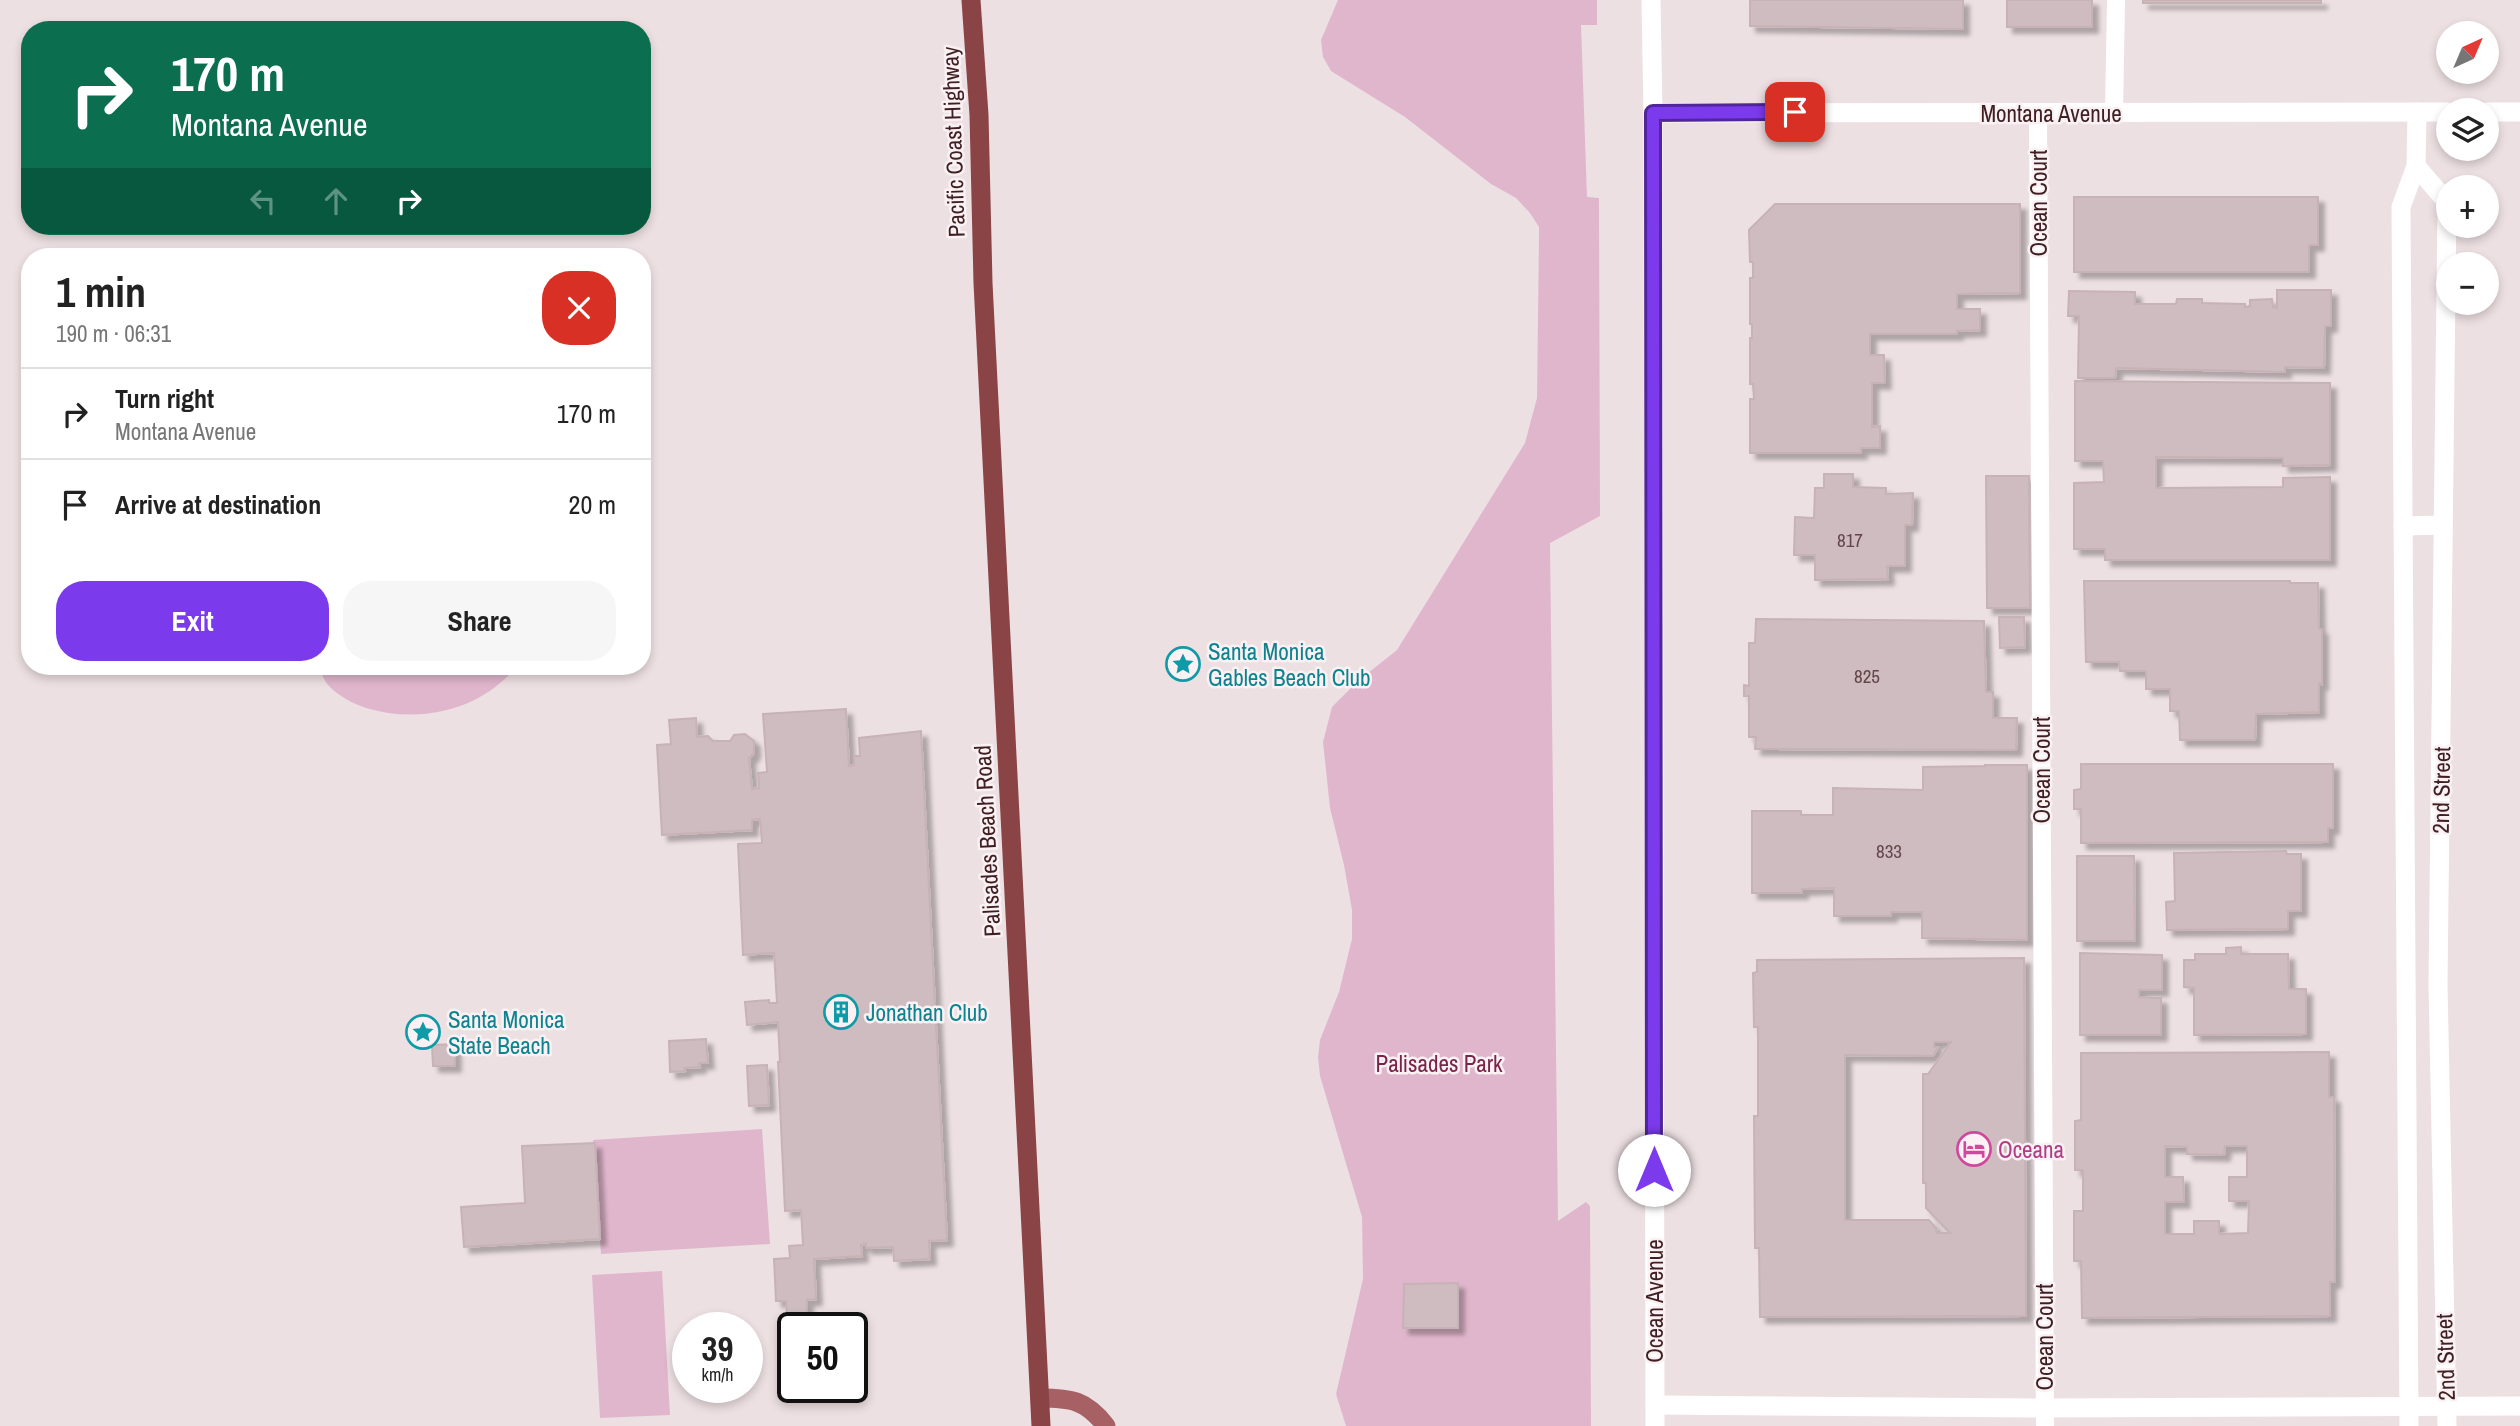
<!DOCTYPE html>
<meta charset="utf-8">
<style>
:root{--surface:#fff;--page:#f6f6f6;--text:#222;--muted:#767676;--line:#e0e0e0;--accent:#7c3aed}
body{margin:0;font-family:"Archivo Narrow",sans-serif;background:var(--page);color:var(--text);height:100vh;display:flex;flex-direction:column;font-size:26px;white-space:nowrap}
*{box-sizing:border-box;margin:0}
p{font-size:23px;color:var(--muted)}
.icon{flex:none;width:38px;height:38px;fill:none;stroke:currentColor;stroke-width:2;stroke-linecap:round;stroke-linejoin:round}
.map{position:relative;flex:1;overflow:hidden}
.panel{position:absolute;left:21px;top:248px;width:630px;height:427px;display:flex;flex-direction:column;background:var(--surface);border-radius:28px;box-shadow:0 4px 10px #0003}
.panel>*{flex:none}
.banner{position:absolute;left:21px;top:21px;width:630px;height:214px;border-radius:28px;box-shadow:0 4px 10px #0003;background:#0b6e4f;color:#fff;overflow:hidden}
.needle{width:46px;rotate:44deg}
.tools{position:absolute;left:2436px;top:21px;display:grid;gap:14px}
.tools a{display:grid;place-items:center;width:63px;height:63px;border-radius:50%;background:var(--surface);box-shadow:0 4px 10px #0003;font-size:35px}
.speed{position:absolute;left:672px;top:1312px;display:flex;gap:14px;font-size:35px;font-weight:700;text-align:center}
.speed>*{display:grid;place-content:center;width:91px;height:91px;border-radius:50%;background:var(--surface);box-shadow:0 4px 10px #0003;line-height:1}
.speed small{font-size:18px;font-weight:400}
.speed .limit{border:4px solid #111;border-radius:10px;background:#fff;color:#111}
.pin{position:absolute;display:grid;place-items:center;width:60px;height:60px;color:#fff;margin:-30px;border-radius:14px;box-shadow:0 4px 10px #0006}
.me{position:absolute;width:77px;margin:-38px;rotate:0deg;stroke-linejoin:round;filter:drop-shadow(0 0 5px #0008)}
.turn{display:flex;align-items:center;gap:24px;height:147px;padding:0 35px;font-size:32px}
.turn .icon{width:91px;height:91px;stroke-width:2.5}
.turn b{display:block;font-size:49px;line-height:60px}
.lanes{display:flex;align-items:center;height:66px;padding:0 35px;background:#0003;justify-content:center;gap:35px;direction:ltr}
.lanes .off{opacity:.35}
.round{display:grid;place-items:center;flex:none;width:74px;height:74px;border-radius:28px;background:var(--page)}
.summary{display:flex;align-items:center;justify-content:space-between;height:119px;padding:0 35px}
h1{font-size:42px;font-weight:800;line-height:52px}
.action{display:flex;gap:14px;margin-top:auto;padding:14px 35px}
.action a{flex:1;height:80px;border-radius:28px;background:var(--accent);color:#fff;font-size:28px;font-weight:800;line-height:80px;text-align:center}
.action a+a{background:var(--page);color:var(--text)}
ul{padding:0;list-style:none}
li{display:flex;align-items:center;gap:21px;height:91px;padding:0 35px;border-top:2px solid var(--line)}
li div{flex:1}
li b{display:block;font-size:26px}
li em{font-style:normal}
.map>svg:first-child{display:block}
.green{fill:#e0b6cc}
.building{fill:#cebcc0;stroke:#c7b2b6;stroke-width:2;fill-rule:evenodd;filter:url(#shadow)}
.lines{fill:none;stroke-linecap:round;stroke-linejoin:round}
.service{stroke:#fff;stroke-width:18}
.minor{stroke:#fff;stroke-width:19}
.tertiary{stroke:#fff;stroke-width:19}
.secondary{stroke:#fff;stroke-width:19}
.primary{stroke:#a76063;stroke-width:19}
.trunk{stroke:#8a4445;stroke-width:19}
.route-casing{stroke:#51269a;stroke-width:18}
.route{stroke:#7c3aed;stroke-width:12}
.labels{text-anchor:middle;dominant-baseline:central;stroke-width:5;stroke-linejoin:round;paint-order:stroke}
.number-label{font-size:19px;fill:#634649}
.street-label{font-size:23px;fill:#3f1f21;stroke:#f9f1f3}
.culture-label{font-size:23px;fill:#0d838f;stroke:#f9f1f3;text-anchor:start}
.park-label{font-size:23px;fill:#7a2447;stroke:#f9f1f3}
.hotel-label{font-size:23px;fill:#b23c85;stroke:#f9f1f3;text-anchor:start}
</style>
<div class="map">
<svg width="2520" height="1426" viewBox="0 0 2520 1426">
<defs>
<filter id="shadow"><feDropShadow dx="6" dy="6" stdDeviation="2" flood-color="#0004"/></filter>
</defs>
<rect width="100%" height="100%" fill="#ede0e3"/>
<g class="green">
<polygon points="1338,0 1597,0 1597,25 1581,25 1587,197 1599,198 1600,516 1550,543 1558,1221 1586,1202 1590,1206 1591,1426 1346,1426 1336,1394 1363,1279 1362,1217 1320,1076 1318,1057 1320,1040 1339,992 1352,939 1352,910 1344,865 1330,808 1323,742 1332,707 1358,681 1397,650 1525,443 1537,398 1539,237 1539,227 1530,213 1516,198 1491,184 1405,117 1331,71 1323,57 1321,40"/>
<path d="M 318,667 L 516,667 C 480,711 419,724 366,708 C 354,704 338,696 329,686 C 324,681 322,673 318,667 Z"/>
<polygon points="762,1129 770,1244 601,1254 593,1140"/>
<polygon points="662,1271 670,1415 600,1418 592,1275"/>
</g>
<g class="building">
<polygon points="1750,0 1963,0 1963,29 1750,26"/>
<rect x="2007" y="0" width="85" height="27"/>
<rect x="2143" y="0" width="178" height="3"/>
<polygon points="2074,197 2318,197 2318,245 2309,245 2309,272 2074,272"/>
<polygon points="1775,204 2020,204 2020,293 1957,294 1957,309 1980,309 1980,330 1957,331 1957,334 1870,334 1870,355 1884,355 1885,383 1872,383 1872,427 1880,426 1880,448 1861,448 1861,453 1750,453 1750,399 1754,399 1753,384 1750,384 1750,338 1752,338 1752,324 1750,324 1750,278 1753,278 1753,262 1750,262 1749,230"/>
<polygon points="2277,290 2331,290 2331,326 2325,326 2324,368 2285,367 2285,372 2116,368 2115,378 2078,378 2079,316 2068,316 2069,291 2135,292 2135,304 2176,304 2177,299 2202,299 2202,303 2245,304 2245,307 2250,306 2250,300 2272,299 2273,307 2277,308"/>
<polygon points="2075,381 2330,383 2330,465 2283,466 2283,458 2156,457 2156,488 2283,487 2283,478 2330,477 2330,560 2105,560 2105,549 2074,549 2074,483 2104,482 2103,461 2075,461"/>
<polygon points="1824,474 1853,474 1853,487 1886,488 1886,494 1913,493 1912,525 1905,525 1905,566 1887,566 1888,579 1815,580 1815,555 1794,555 1795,517 1814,518 1815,488 1824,488"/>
<polygon points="1986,476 2029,476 2030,608 1987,608"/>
<polygon points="2084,581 2290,581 2290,583 2318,583 2319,629 2322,629 2322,684 2319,683 2319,712 2256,714 2255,740 2180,740 2179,711 2170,711 2170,689 2146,689 2146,671 2120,671 2119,662 2086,662"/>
<polygon points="1999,617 2024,617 2025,647 2000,648"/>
<polygon points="1756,619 1984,621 1986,692 1993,692 1993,718 2017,718 2016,750 1755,749 1756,737 1749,737 1749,696 1744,696 1744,685 1749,686 1749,643 1755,643"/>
<polygon points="846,709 849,766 854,765 854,756 860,756 859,738 921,731 947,1240 929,1241 930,1259 894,1261 893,1247 866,1248 866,1244 861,1245 862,1256 814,1259 816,1299 807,1300 807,1317 787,1319 786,1301 776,1301 774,1259 790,1258 789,1246 803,1245 801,1210 785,1211 778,1062 780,1062 778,1022 747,1025 745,1002 769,1000 769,1003 777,1003 774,953 743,955 738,844 762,843 760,819 752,820 752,830 662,835 657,745 671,744 669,720 696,718 697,737 708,736 713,741 730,741 734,735 745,734 754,741 754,753 749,758 752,789 759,788 758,773 767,772 763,714"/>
<polygon points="2081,764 2333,764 2333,828 2328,828 2328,842 2081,843 2081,809 2074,809 2074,790 2081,789"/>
<polygon points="1985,765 2027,765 2027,940 1922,938 1922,912 1891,912 1891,916 1834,916 1834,888 1802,889 1802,893 1752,893 1752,811 1801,811 1801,815 1833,815 1833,788 1923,790 1923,767 1985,766"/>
<polygon points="2286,851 2287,854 2301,854 2301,911 2288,911 2288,929 2167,930 2166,902 2175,901 2174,853"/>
<polygon points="2077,856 2134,856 2135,941 2077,941"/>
<polygon points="2241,947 2241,954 2288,954 2289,989 2306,989 2306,1034 2194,1035 2194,988 2184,987 2184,960 2195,960 2195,954 2226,954 2226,948"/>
<polygon points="2080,953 2162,955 2162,990 2139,990 2139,997 2161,998 2161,1035 2080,1035"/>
<path d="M 2024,958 L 2026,1316 L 1760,1317 L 1759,1248 L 1755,1248 L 1754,1116 L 1758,1116 L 1758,1027 L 1754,1027 L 1753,973 L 1757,972 L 1757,960 ZM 1934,1042 L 1951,1042 L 1928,1074 L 1923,1074 L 1923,1183 L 1926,1183 L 1926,1208 L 1950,1233 L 1937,1233 L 1936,1228 L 1929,1220 L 1845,1220 L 1845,1055 L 1933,1056 L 1938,1047 L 1934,1047 Z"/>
<polygon points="706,1039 708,1063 699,1063 700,1067 684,1068 685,1071 670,1072 669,1041"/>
<polygon points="455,1044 455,1066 433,1066 432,1045"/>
<path d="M 2329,1052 L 2329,1097 L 2334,1097 L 2335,1282 L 2330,1282 L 2330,1316 L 2082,1318 L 2081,1261 L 2074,1261 L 2074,1211 L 2083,1211 L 2083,1170 L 2075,1170 L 2075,1121 L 2081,1120 L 2081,1053 ZM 2165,1146 L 2187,1147 L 2187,1154 L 2224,1155 L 2225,1146 L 2247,1146 L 2247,1177 L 2229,1177 L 2229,1201 L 2249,1201 L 2248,1233 L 2219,1234 L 2219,1221 L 2194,1221 L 2194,1234 L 2165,1234 L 2165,1202 L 2184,1202 L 2183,1177 L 2165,1177 Z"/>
<polygon points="767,1065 769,1105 749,1106 747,1066"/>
<polygon points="595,1143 600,1239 464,1247 461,1207 525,1203 522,1146"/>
<polygon points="1458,1283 1458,1328 1403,1328 1404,1284"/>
</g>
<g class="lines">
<g class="service">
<polyline points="2038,113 2045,1426"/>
<polyline points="2114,113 2116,0"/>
</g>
<g class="minor">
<polyline points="2416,166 2447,202 2438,984 2447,1426"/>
<polyline points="2403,526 2443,525"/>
<polyline points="1655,1405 2044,1408 2520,1406"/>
<polyline points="2409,1426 2401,207 2416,166 2417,112"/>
</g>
<g class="tertiary">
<polyline points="2487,112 2520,112"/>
<polyline points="1653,113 2448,112"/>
</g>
<polyline class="secondary" points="1651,0 1653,113 1655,1426"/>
<path class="primary" d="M 1040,1398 C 1071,1398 1086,1400 1106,1426"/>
<polyline class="trunk" points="971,0 979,115 983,283 1041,1426"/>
</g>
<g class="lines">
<g class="route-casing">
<polyline id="route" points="1654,1170 1653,113 1795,112"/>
</g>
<use href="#route" class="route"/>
</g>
<defs>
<g id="sight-ring" transform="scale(1.75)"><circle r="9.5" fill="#f9f1f3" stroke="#0f9aa8" stroke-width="1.5"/><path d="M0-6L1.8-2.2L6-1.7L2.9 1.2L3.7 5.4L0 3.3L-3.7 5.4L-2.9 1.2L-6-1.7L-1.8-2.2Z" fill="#0f9aa8"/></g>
<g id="building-ring" transform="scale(1.75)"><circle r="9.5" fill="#f9f1f3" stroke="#0f9aa8" stroke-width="1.5"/><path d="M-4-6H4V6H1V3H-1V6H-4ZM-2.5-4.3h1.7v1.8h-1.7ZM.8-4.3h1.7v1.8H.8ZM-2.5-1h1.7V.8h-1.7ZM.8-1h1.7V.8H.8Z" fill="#0f9aa8"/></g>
<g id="hotel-ring" transform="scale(1.75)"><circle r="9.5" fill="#f9f1f3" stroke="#d1479c" stroke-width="1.5"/><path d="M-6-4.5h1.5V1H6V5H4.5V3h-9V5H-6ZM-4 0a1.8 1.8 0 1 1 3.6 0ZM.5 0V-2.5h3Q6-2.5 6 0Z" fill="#d1479c"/></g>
</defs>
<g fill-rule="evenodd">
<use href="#sight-ring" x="1183" y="664"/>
<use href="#building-ring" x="841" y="1012"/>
<use href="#sight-ring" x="423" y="1032"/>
<use href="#hotel-ring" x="1974" y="1149"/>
</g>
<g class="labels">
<g class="number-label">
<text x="1850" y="540">817</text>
<text x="1867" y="676">825</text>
<text x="1889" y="851">833</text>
</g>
<g class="street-label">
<text x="2051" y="113">Montana Avenue</text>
<text transform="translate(953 142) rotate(-92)">Pacific Coast Highway</text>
<text transform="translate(2038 203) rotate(-90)">Ocean Court</text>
<text transform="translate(2041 770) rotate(-90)">Ocean Court</text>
<text transform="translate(2441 790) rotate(-89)">2nd Street</text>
<text transform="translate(987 841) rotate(-93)">Palisades Beach Road</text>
<text transform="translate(1654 1301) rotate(-90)">Ocean Avenue</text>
<text transform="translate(2044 1337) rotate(-90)">Ocean Court</text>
<text transform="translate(2445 1357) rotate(-92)">2nd Street</text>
</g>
<g class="culture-label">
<text x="1208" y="651">Santa Monica<tspan x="1208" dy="26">Gables Beach Club</tspan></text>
<text x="866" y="1012">Jonathan Club</text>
<text x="448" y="1019">Santa Monica<tspan x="448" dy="26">State Beach</tspan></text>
</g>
<g class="park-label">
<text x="1439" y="1063">Palisades Park</text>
</g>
<g class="hotel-label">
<text x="1998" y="1149">Oceana</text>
</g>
</g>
</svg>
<div class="tools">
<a><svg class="needle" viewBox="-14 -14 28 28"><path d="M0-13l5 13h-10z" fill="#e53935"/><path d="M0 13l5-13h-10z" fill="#767676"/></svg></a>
<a><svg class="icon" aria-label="layers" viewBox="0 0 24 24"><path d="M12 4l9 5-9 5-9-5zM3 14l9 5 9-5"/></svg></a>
<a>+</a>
<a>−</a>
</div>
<div class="speed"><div>39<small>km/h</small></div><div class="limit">50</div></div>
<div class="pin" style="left:1795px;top:112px;background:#d93025"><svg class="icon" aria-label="arrive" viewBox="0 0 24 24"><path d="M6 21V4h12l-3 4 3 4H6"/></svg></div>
<svg class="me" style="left:1654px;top:1170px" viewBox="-20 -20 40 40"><circle r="19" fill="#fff"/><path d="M0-13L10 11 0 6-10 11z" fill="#7c3aed"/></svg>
<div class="banner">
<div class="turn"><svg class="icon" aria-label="right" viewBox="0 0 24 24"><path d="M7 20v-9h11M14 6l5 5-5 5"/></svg><div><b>170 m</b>Montana Avenue</div></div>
<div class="lanes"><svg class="icon off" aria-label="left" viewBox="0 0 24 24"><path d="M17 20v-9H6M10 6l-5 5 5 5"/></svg><svg class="icon off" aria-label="ahead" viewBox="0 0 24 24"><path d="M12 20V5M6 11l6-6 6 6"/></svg><svg class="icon" aria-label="right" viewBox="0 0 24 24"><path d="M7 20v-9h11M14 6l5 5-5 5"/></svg></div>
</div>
<section class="panel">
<div class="summary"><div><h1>1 min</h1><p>190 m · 06:31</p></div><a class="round" style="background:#d93025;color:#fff"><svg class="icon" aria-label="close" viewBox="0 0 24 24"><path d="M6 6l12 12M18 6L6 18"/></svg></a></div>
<ul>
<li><svg class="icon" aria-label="right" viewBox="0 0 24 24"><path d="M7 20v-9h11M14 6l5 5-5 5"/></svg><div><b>Turn right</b><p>Montana Avenue</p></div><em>170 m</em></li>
<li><svg class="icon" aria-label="arrive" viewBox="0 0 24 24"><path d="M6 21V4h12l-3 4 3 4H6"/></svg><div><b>Arrive at destination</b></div><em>20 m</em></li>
</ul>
<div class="action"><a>Exit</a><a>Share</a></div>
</section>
</div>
